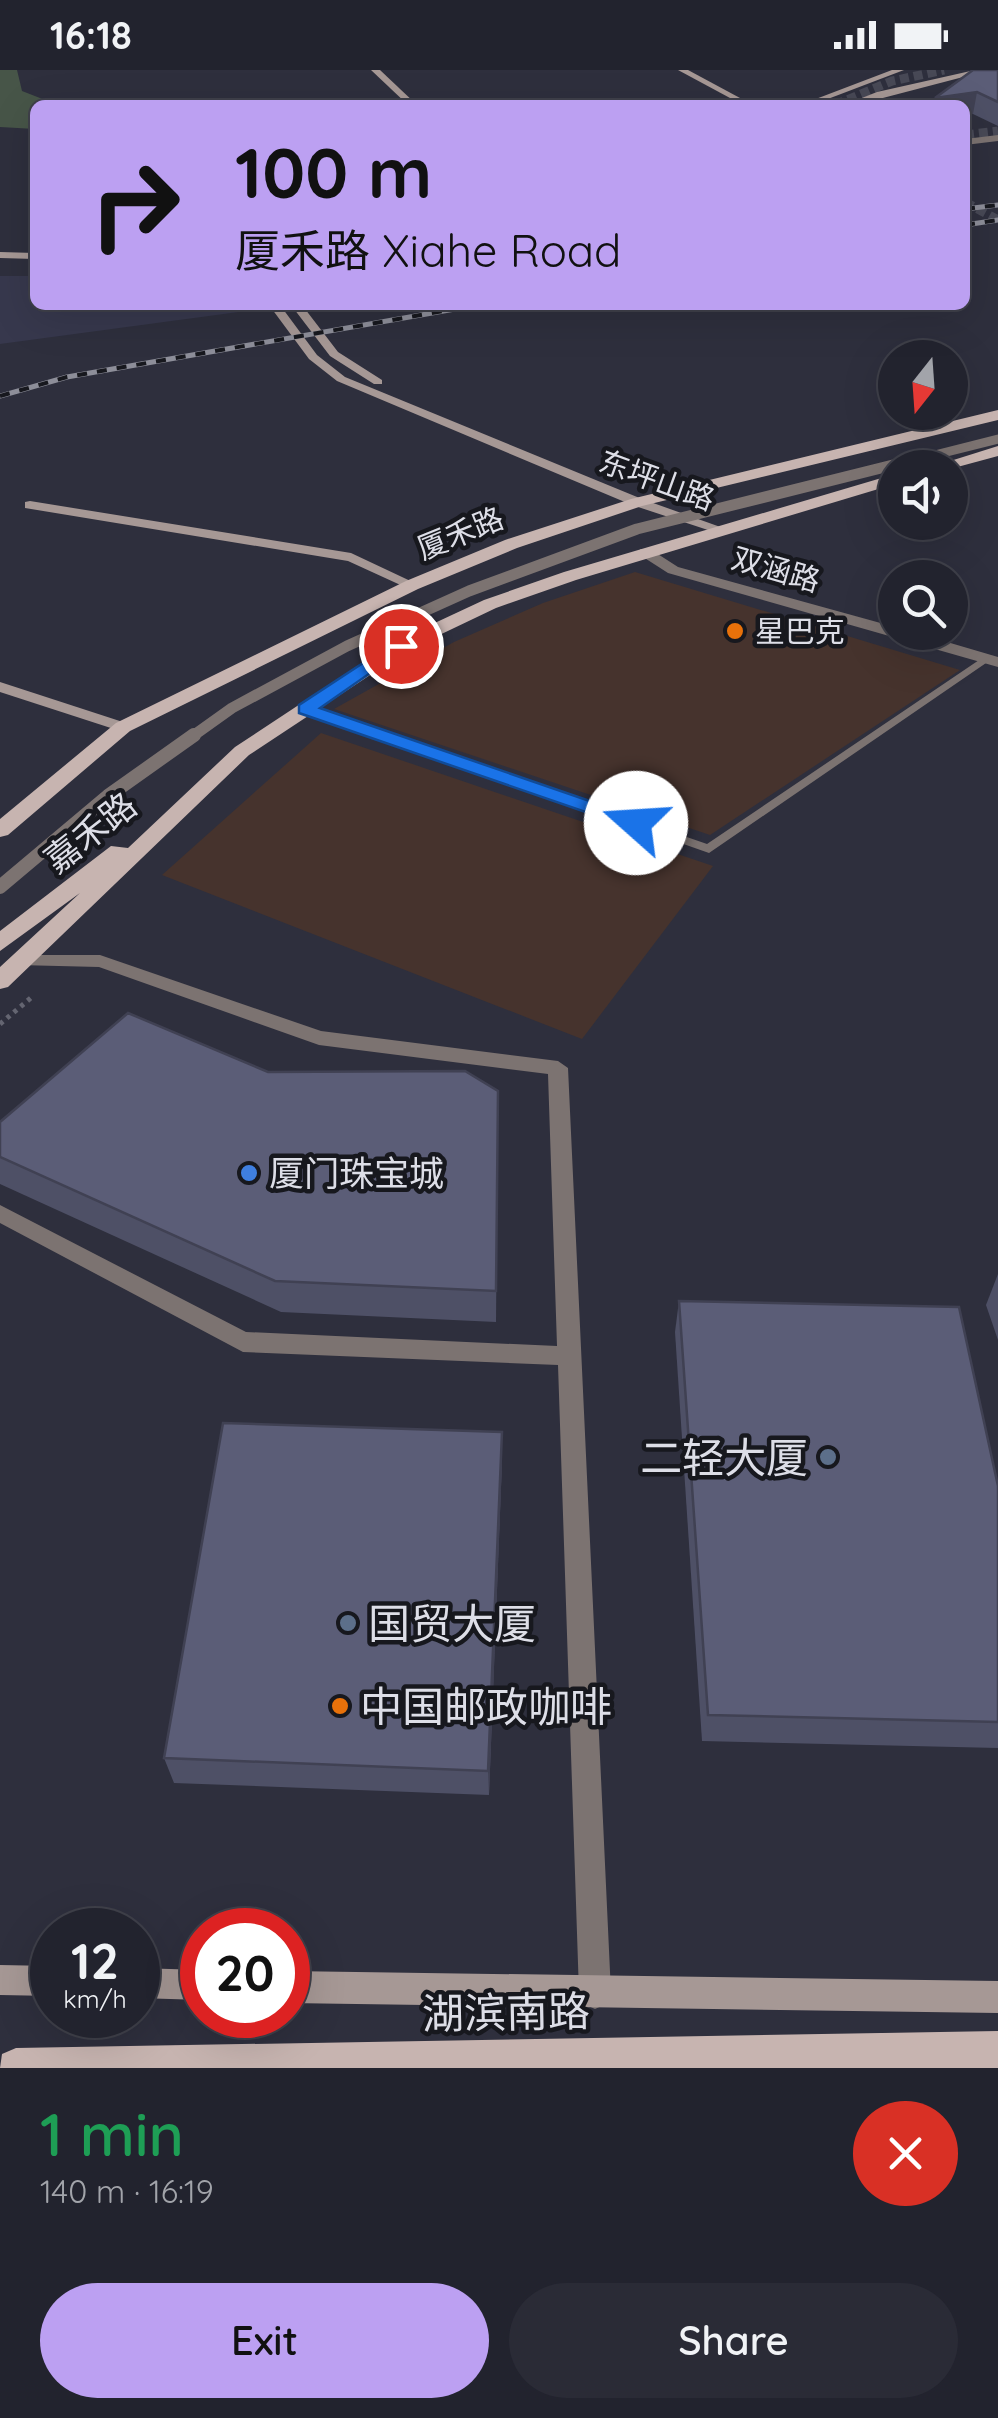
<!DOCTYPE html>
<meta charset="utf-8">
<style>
:root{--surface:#22232e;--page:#2a2b36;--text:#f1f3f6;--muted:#a2a4aa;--line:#3f404a;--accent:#bca0f2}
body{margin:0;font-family:Quicksand,"Noto Sans SC",sans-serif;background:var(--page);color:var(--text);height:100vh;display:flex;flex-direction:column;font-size:38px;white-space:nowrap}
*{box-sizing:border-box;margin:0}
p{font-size:32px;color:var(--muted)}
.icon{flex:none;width:55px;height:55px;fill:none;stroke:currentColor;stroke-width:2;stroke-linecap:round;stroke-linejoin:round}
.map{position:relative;height:1998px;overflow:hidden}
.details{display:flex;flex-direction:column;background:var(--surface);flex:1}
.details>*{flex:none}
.hud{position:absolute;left:30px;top:30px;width:940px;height:210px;border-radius:15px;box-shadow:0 10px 40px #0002,0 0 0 2px var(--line);background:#bca0f2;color:#111;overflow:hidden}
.needle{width:65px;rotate:197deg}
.controls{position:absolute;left:878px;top:270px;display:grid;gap:20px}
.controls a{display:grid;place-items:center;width:90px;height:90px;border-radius:50%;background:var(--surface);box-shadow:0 10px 40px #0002,0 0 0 2px var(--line);font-size:50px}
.speed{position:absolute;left:30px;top:1838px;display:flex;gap:20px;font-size:50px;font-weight:700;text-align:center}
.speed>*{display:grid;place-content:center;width:130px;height:130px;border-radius:50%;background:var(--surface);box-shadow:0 10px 40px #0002,0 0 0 2px var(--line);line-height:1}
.speed small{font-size:25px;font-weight:400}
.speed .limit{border:15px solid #d22;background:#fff;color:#111}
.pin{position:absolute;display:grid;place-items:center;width:85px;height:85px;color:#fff;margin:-42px;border:5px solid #fff;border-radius:50%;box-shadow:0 2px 10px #0007}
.me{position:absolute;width:110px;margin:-55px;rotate:289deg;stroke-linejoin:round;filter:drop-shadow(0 0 8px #0008)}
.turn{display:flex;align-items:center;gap:35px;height:210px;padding:0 40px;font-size:45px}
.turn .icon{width:130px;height:130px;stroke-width:2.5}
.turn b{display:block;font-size:70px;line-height:85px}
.round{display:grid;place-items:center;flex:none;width:105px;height:105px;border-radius:52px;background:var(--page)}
.head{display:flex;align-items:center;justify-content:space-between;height:170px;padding:0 40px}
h1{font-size:60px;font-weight:600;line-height:75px;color:#1e9e55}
.action{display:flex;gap:20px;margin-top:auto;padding:20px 40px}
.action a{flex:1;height:115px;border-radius:60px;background:var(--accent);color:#111;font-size:40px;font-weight:600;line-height:115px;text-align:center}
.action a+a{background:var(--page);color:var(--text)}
.status{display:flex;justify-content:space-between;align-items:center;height:70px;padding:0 50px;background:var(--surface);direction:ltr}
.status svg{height:28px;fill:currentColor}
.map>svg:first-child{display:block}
.commercial{fill:#46332d}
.built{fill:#37384d}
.green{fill:#475548}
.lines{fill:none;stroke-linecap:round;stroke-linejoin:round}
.secondary-tunnel{stroke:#484956;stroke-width:9;stroke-dasharray:9 5;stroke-linecap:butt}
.path{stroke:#646571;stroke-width:5;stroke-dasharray:4 5;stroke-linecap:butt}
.lane{fill:#7c7371;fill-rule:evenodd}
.street{fill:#7c7371;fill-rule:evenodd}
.secondary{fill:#a69895;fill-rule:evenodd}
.primary{fill:#c7b4b0;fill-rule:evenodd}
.rail-casing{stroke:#8d8e99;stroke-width:5}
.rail{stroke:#17181e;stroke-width:4;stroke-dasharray:10;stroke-linecap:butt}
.lane-bridge-far2{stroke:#7c7371;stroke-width:9}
.lane-bridge-far1{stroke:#7c7371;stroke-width:11}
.lane-bridge{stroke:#7c7371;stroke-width:14}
.wall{fill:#4e5066}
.shaded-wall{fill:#404153}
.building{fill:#5b5d77;stroke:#404153;stroke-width:2.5}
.route{fill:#1a73e8;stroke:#114b97;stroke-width:2.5}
.food-dot{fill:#e8710a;stroke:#17181e;stroke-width:4}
.shop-dot{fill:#3f7fe0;stroke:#17181e;stroke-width:4}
.service-dot{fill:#5c6f8a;stroke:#17181e;stroke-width:4}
.labels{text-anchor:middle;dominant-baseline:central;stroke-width:9;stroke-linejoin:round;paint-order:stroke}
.far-street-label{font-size:30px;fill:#dddee7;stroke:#17181e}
.far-poi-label{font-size:30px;fill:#dddee7;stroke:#17181e;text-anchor:start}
.street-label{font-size:35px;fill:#dddee7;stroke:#17181e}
.poi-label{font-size:35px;fill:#dddee7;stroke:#17181e;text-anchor:start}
.near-poi-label{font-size:42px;fill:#dddee7;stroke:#17181e;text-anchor:start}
.near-street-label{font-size:42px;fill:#dddee7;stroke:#17181e}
</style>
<div class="status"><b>16:18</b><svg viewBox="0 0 49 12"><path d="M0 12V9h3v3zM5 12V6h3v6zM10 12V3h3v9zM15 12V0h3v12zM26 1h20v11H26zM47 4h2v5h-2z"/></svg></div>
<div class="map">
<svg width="998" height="1998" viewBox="0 0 998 1998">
<rect width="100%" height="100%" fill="#2e2f3d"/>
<g class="commercial">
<polygon points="635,502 960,600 710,765 334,639 454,572 543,533"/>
<polygon points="321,663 713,796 582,969 162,805"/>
</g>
<polygon class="built" points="0,206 35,206 35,235 242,235 246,241 0,274"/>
<polygon class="green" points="0,0 17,0 22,21 58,35 35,35 35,59 0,57"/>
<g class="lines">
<g class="secondary-tunnel">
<polyline points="835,35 892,11 944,0"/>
<polyline points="965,65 998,61"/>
<polyline points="965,132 998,150"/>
</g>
<polyline class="path" points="0,954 32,927"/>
<polygon class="lane" points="985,586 991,589 989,591 709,783 300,639 306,635 310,637 707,774"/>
<g class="street">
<polygon points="998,65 998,71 965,75 965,69"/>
<polygon points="640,479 650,479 678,497 895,557 895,562 913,562 998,587 998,597 668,503 640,485"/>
<polygon points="25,885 100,885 321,961 558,991 568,998 611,1923 606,1934 595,1939 584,1934 579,1923 558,1295 243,1282 0,1153 0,1135 246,1262 557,1276 548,1004 319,975 99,897 18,895 16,891 18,887"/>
</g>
<g class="secondary">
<polygon points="371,0 380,0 417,35 408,35"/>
<polygon points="678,0 688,0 753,35 743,35"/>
<polygon points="892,0 904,0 812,35 800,35"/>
<polygon points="975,0 990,0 856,35 844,35 877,22"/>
<polygon points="0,182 35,183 35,189 0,188"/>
<polygon points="269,235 280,235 317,285 345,307 642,429 726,459 714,462 632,435 337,311 309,289"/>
<polygon points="291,235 302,235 338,282 382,310 382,314 374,314 330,286"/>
<polygon points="30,431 351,483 419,515 407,518 348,491 25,438 25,432"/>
<polygon points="0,612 129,654 131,657 129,660 117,660 0,622"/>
<polygon points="0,1895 52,1896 52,1926 0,1925"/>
<polygon points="138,1898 202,1900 202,1930 138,1928"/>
<polygon points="288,1901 998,1911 998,1943 288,1933"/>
</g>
<g class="primary">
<polygon points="998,340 998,350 642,436 517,478 418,519 130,661 8,765 0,767 0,749 116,653 406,511 505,470 631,429"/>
<polygon points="998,376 998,386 950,399 928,398"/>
<polygon points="895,404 895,414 576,510 496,538 408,580 249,685 8,917 0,919 0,897 80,823 0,881 0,861 111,776 128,778 235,677 394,572 484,530 564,502"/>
<polygon points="998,1961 998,1998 0,1998 2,1984 16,1978"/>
</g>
<g class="rail-casing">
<g id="rail">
<polyline points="965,139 998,135"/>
<polyline points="965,155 998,150"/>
<polyline points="0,326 67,307 478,235"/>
</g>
</g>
<use href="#rail" class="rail"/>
<polyline class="lane-bridge-far2" points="903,393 998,369"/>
<polyline class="lane-bridge-far1" points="190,668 232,638 347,576 469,521 637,459 913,390"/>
<polyline class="lane-bridge" points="0,817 108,726 194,665"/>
</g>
<g class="wall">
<polygon points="998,0 998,56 973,44 965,35 934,35 935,28"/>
<polygon points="268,1002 498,1021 496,1252 281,1242 0,1114 0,1052"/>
<polygon points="998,1204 998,1270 986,1235"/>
<polygon points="679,1231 998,1416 998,1678 702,1671 675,1262"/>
<polygon points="502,1392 489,1725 174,1713 164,1688"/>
</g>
<g class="shaded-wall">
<polygon points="977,22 973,44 965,45 965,35 934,35 935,28"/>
<polygon points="502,1362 502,1392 489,1725 488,1701"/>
</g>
<g class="building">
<polygon points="973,0 998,0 998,32 977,22 935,28"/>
<polygon points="128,943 268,1002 465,1001 498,1021 496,1221 275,1211 0,1087 0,1052"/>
<polygon points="679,1231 959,1237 998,1416 998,1652 708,1645"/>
<polygon points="223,1353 502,1362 488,1701 164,1688"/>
</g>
<polygon class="route" points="395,572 409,576 320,638 642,749 642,757 629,757 299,643 299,635"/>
<g class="food-dot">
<circle cx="735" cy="561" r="10"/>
<circle cx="340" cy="1636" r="10"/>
</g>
<circle class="shop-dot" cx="249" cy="1103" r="10"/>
<g class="service-dot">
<circle cx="828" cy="1387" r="10"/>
<circle cx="348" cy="1553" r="10"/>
</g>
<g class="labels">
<g class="far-street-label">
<text transform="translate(657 410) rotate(20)">东坪山路</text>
<text transform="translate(460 463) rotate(-22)">厦禾路</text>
<text transform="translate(776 499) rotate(16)">双涵路</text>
</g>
<g class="far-poi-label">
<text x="755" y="561">星巴克</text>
</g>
<g class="street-label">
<text transform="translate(90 762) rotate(-38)">嘉禾路</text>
</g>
<g class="poi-label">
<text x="269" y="1103">厦门珠宝城</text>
</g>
<g class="near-poi-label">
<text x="808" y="1387" text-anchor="end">二轻大厦</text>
<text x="368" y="1553">国贸大厦</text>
<text x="360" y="1636">中国邮政咖啡</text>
</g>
<g class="near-street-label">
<text transform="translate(506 1942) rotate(-1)">湖滨南路</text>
</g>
</g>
</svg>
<div class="controls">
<a><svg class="needle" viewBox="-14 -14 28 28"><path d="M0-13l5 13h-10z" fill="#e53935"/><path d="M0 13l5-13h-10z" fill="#a2a4aa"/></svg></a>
<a><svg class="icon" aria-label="sound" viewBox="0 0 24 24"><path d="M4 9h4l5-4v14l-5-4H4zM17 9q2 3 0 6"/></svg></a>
<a><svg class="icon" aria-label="search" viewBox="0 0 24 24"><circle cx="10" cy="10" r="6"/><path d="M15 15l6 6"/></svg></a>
</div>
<div class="speed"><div>12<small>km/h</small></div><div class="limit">20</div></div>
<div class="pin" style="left:401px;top:576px;background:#d93025"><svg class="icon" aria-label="arrive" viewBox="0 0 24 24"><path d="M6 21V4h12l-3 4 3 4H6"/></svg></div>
<svg class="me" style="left:636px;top:753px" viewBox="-20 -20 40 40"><circle r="19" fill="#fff"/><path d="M0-13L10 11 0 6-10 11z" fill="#1a73e8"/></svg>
<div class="hud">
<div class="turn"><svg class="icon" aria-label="right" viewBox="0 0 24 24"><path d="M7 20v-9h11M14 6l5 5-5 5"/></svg><div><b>100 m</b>厦禾路 Xiahe Road</div></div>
</div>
</div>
<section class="details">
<div class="head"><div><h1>1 min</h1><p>140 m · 16:19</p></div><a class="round" style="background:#d93025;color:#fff"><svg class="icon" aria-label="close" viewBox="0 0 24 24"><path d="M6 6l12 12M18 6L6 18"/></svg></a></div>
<div class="action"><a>Exit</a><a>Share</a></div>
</section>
